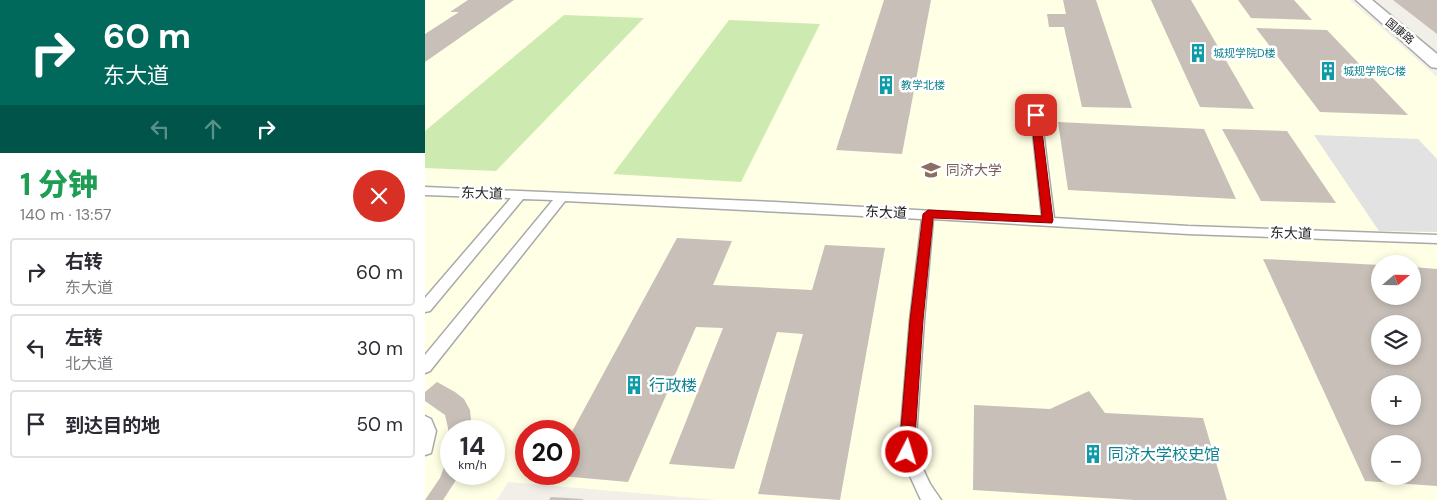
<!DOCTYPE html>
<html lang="zh">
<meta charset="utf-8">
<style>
:root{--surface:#fff;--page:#f2f2f3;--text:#2b2b33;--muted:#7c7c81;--line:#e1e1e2}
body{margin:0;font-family:"DM Sans","Noto Sans SC",sans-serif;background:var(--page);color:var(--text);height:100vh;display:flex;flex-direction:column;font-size:19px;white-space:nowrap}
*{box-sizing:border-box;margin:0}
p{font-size:16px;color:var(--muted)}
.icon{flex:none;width:28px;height:28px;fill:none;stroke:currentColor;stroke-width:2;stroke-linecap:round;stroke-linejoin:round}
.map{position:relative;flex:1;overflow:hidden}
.details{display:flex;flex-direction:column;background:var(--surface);width:425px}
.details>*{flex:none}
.top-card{background:#00695c;color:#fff;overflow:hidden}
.needle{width:32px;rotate:70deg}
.fabs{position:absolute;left:946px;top:255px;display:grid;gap:10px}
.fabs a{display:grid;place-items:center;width:50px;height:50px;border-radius:50%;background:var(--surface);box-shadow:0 2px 8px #0003;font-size:25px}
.speed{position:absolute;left:15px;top:420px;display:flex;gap:10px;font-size:25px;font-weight:700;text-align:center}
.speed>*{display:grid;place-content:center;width:65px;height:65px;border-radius:50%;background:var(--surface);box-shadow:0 2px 8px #0003;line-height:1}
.speed small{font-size:12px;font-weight:400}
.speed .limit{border:8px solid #d22;background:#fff;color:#111}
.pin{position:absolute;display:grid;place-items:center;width:42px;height:42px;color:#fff;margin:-21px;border-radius:10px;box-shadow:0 2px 8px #0006}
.me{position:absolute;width:55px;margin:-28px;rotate:5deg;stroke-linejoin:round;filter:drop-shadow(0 0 4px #0008)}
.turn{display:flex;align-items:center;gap:18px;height:105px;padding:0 20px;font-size:22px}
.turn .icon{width:65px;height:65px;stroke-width:2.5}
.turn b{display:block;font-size:35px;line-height:42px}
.lanes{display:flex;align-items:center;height:48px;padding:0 20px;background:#0003;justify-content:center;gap:25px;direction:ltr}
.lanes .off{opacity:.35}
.round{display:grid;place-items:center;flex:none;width:52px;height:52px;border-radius:26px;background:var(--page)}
.summary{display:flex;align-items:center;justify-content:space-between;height:85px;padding:0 20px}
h1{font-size:30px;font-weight:800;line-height:38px;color:#1e9e55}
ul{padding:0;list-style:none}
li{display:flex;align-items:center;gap:15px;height:68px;margin:0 10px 8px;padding:0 10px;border:2px solid var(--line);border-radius:5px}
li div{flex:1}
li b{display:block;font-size:19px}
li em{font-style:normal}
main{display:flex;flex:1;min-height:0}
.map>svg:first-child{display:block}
.education{fill:#ffffe5;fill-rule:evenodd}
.grass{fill:#cdebb0}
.parking{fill:#e2e2e2}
.building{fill:#c7bfb8;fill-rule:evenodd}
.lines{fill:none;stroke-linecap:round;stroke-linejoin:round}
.lane-casing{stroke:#a9a9a9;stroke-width:3}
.street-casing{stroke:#a9a9a9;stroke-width:3}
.lane{fill:#fff;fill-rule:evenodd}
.street{fill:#fff;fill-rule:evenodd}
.route{fill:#d40000;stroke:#8a0000}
.labels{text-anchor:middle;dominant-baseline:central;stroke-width:5;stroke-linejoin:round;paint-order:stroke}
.far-street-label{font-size:11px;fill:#222;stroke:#fff}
.far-culture-label{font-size:11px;fill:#0d838f;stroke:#fff;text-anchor:start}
.education-label{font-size:14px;fill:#785e54;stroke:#fff;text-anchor:start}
.street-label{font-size:14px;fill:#222;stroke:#fff}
.near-culture-label{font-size:16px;fill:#0d838f;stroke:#fff;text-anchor:start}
</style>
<main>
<section class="details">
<div class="top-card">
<div class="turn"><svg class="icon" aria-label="right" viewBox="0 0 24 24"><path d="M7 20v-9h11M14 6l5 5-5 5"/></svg><div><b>60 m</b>东大道</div></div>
<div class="lanes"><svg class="icon off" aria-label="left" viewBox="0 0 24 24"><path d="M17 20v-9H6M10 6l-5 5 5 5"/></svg><svg class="icon off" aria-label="ahead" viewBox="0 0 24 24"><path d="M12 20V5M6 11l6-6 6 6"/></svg><svg class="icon" aria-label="right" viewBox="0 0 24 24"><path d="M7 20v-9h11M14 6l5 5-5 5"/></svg></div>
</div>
<div class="summary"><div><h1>1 分钟</h1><p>140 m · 13:57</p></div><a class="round" style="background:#d93025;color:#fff"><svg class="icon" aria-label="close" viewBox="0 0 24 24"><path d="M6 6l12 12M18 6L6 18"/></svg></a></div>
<ul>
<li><svg class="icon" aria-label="right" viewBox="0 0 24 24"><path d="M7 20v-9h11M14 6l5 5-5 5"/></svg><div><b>右转</b><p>东大道</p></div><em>60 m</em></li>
<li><svg class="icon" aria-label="left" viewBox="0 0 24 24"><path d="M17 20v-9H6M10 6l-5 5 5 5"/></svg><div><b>左转</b><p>北大道</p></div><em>30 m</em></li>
<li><svg class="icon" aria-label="arrive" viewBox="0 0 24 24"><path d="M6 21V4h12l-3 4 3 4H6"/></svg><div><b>到达目的地</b></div><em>50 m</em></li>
</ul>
</section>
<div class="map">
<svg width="1012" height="500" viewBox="0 0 1012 500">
<rect width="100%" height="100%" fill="#f2efe9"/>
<path class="education" d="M 0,0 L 925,0 L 1012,77 L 1012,500 L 293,500 L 83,482 L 72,500 L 0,500 ZM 955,264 L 988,264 L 988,296 L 955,296 ZM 955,324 L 988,324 L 988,356 L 955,356 ZM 955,384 L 988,384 L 988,416 L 955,416 ZM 26,431 L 69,431 L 69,474 L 26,474 ZM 101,431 L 144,431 L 144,474 L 101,474 ZM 955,444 L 988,444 L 988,476 L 955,476 Z"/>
<g class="grass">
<polygon points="139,15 219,18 71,171 0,168 0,131"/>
<polygon points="304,20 395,24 316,182 188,174"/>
</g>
<polygon class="parking" points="889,135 993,139 1012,159 1012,232 954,231"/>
<g class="building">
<polygon points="43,0 89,0 0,62 0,34 34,12 25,12"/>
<polygon points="459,0 506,0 477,154 411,150"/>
<polygon points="638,0 671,0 707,108 657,107 639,27 624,27 622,14 641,14"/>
<polygon points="726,0 766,0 829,109 775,107"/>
<polygon points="813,0 869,0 887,20 826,18"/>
<polygon points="968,0 1012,0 1012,34"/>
<polygon points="831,28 902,30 983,115 895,112"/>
<polygon points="633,122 779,129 811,199 643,190"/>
<polygon points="797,129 862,131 911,203 836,201"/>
<polygon points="252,238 307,241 288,285 387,290 400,245 460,248 415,500 333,494 378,334 352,332 309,469 244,464 298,328 271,327 203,482 125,475 144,474 144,437"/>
<path d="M 838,259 L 955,265 L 955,296 L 988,296 L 988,267 L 1012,269 L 1012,486 L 940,481 ZM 955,324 L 988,324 L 988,356 L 955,356 ZM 955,384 L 988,384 L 988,416 L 955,416 ZM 955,444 L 988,444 L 988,476 L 955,476 Z"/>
<polygon points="12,382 30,392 39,399 45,410 47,431 26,431 26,474 35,474 18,500 0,500 15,478 22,459 24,443 23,428 20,415 0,401 0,392"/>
<polygon points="664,391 680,413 778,418 802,500 710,500 548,490 549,405 625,409"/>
<polygon points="126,497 158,499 158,500 124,500"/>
</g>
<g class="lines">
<g class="lane-casing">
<g id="lane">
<polygon points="611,112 616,115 629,218 763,226 1012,235 1012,243 763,234 508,219 499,320 490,452 505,484 516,500 496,500 474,452 485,320 497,219 140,201 5,371 0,373 0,355 128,200 98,199 5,311 0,312 0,298 86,198 0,195 0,187 350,202 617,217 606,115"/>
<polygon points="0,416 6,419 11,431 6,453 0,455"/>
</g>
</g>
<g class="street-casing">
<polygon id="street" points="931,0 947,0 1012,54 1012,68 1006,67"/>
</g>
<use href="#lane" class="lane"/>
<use href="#street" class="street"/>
</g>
<polygon class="route" points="611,112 615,115 628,220 627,223 508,218 498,320 489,452 487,457 482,460 476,457 474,452 485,320 498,214 503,210 617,216 606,115"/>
<defs>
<g id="building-bare" transform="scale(1.5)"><path d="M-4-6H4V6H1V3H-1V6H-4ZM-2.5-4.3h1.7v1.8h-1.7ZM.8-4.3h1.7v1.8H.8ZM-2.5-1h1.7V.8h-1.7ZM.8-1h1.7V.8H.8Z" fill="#0f9aa8" stroke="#fff" stroke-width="2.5" paint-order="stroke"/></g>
<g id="university-bare" transform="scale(1.5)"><path d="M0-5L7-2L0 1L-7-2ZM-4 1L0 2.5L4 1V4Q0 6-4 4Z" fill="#8d6e63" stroke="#fff" stroke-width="2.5" paint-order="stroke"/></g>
</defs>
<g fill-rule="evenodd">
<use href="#building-bare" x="773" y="53"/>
<use href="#building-bare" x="903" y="71"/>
<use href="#building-bare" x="461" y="85"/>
<use href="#university-bare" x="506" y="170"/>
<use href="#building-bare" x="209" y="385"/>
<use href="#building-bare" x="668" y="454"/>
</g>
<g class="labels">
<g class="far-street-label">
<text transform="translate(975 31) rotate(40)">国康路</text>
</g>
<g class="far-culture-label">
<text x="788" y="53">城规学院D楼</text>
<text x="918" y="71">城规学院C楼</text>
<text x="476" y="85">教学北楼</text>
</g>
<g class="education-label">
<text x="521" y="170">同济大学</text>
</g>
<g class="street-label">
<text transform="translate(57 193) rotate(2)">东大道</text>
<text transform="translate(461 212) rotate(3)">东大道</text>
<text transform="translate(866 233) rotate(2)">东大道</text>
</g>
<g class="near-culture-label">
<text x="224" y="385">行政楼</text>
<text x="683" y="454">同济大学校史馆</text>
</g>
</g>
</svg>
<div class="fabs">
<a><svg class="needle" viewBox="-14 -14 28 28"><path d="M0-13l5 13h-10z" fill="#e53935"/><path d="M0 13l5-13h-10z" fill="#7c7c81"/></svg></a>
<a><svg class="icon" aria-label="layers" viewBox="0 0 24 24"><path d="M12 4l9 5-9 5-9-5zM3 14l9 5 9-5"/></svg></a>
<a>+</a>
<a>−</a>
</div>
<div class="speed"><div>14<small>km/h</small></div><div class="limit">20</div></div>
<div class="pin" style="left:611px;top:115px;background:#d93025"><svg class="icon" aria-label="arrive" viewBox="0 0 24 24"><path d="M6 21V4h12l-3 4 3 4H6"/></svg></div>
<svg class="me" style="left:482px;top:452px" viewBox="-20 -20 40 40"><circle r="17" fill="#d40000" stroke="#fff" stroke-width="3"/><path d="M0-11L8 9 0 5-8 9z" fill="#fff"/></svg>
</div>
</main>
